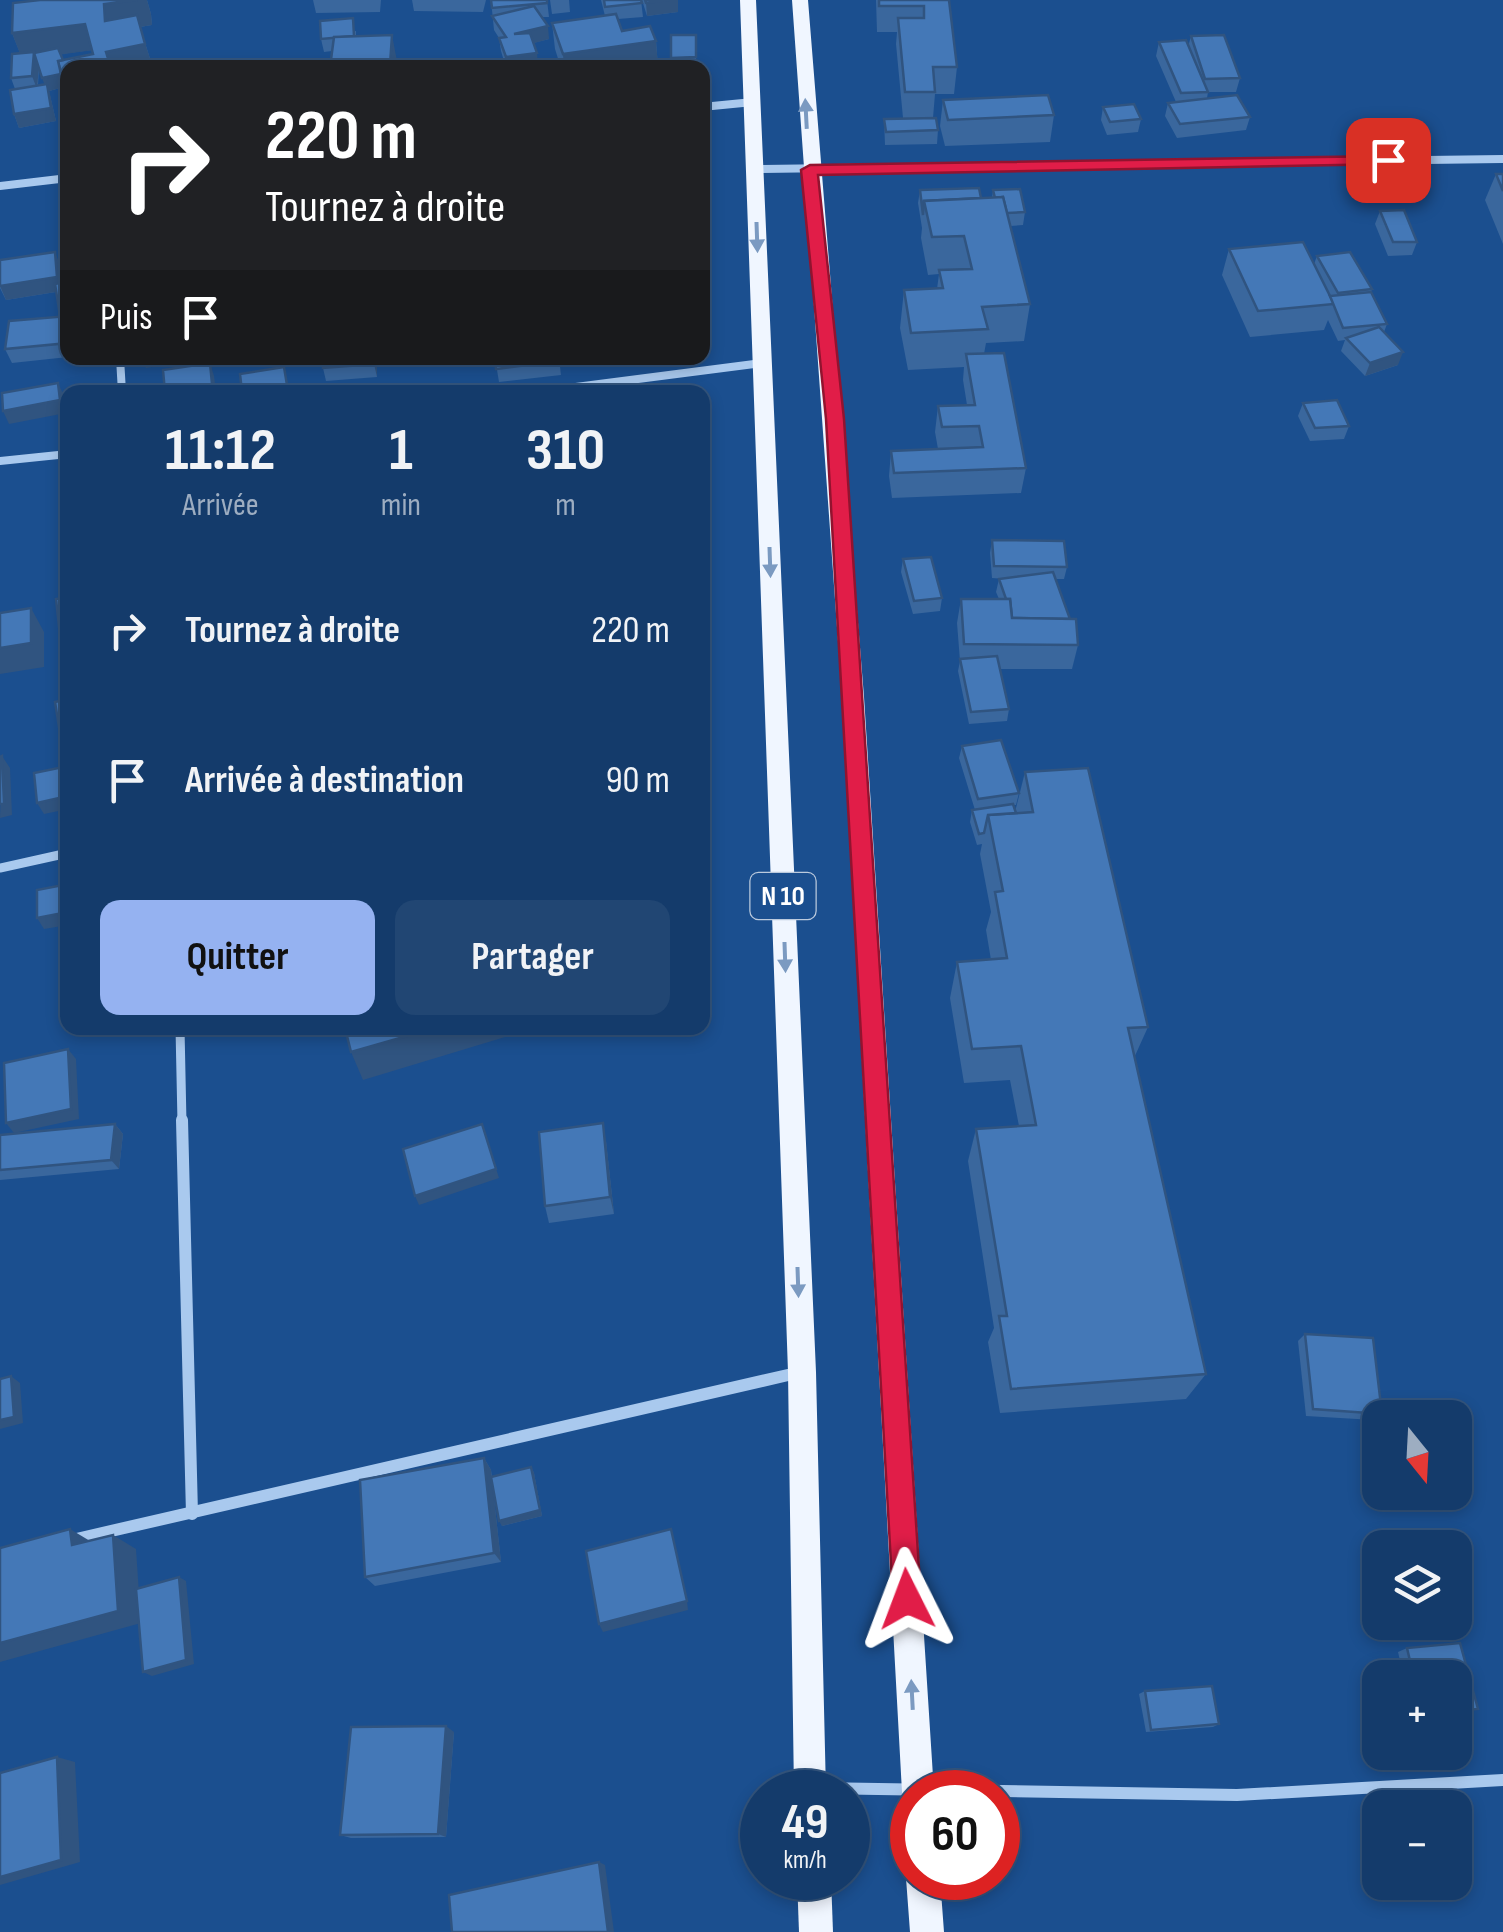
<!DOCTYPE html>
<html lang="fr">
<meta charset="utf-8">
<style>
:root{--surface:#143b6b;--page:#214673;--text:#f1f3f6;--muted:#9dadc1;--line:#33557e;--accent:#95b2f1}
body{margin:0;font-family:"Sofia Sans Condensed",sans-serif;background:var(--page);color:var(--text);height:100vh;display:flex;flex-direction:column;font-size:38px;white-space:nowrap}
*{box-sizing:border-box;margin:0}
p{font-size:32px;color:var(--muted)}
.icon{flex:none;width:55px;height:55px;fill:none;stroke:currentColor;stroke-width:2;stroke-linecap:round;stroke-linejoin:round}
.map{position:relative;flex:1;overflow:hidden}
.sheet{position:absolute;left:60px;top:385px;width:650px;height:650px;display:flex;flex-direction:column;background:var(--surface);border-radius:20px;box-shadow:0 5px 15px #0003,0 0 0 2px var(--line)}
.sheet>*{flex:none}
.hud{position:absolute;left:60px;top:60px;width:650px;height:305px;border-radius:20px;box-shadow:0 5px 15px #0003,0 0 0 2px var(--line);background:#202124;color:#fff;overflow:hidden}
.needle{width:65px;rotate:162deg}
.controls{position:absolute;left:1362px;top:1400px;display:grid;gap:20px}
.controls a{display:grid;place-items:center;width:110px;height:110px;border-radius:20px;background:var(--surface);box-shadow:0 5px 15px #0003,0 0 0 2px var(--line);font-size:50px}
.speed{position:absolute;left:740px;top:1770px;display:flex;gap:20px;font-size:50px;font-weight:700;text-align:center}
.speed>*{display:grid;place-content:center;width:130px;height:130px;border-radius:50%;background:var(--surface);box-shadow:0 5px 15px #0003,0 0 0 2px var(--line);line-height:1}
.speed small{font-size:25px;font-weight:400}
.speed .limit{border:15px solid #d22;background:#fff;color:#111}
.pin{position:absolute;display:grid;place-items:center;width:85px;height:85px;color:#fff;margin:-42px;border-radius:20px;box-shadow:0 5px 15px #0006}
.me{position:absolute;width:110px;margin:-55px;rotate:357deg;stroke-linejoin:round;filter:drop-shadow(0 0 8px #0008)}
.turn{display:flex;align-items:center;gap:35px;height:210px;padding:0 40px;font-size:45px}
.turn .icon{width:130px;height:130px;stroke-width:2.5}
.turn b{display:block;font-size:70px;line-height:85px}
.then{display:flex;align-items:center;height:95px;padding:0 40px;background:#0003;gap:20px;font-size:38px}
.eta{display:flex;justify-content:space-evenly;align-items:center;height:170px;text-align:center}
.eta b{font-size:60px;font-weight:700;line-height:70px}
.action{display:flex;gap:20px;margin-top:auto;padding:20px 40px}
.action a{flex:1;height:115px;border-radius:20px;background:var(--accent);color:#111;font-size:40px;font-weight:700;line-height:115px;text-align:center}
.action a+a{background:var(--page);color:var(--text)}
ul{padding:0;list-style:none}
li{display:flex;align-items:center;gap:30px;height:150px;padding:0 40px}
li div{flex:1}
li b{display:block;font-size:38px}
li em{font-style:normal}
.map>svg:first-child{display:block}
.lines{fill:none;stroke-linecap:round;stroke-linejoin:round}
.minor-far2{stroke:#a9c9ee;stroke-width:8}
.minor-far1{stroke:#a9c9ee;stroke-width:9}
.minor{stroke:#a9c9ee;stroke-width:12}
.primary{fill:#f0f6ff;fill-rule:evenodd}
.wall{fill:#3a679d;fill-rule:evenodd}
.shaded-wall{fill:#305480}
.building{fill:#4478b7;stroke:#305480;stroke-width:2.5}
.oneway{fill:#7b9ac1}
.route{fill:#e11d48;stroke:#92132f;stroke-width:2.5}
.labels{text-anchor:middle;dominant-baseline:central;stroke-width:10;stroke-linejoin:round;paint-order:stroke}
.shield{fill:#1b4f8f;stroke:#bbcadd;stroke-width:2.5}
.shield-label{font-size:28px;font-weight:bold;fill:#fff}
</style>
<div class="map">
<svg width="1503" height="1932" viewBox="0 0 1503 1932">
<rect width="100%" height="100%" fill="#1b4f8f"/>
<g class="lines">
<g class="minor-far2">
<polyline points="702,107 753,102"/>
<polyline points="754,169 1503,159"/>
<polyline points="0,186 68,178"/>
<polyline points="120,358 122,392"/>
<polyline points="537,392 762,363"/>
<polyline points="0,461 68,454"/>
</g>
<g class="minor-far1">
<polyline points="0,868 68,853"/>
<polyline points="180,1028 182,1123"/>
</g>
<g class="minor">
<polyline points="182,1120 192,1514"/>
<polyline points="72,1540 801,1372"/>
<polyline points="816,1788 1237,1795 1503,1780"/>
</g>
<g class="primary">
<polygon points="740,0 756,0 816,1372 826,1792 794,1792 788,1372"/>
<polygon points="792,0 808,0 864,697 934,1792 912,1792 912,1806 906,1804 902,1792 842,697"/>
<polygon points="912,1866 912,1878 940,1878 944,1932 910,1932 906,1878"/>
<polygon points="797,1878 831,1878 833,1932 799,1932"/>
</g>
</g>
<g class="wall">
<path d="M 40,0 L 147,0 L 151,14 L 152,25 L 140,27 L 153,68 L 68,68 L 64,87 L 49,91 L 56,121 L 19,128 L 14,114 L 15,89 L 11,78 L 20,53 L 12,33 ZM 92,50 L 93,54 L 63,60 L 61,54 ZM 39,67 L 45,84 L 38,85 Z"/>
<polygon points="313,0 381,0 380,12 316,13"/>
<polygon points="412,0 486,0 483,12 414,11"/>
<polygon points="491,0 547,0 549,17 542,17 549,39 533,43 538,66 506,68 501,51 499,38 494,30"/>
<polygon points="550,0 569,0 570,12 552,14"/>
<polygon points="601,0 641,0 643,17 618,19 622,31 656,41 658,67 561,68 555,49 552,23 605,16"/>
<polygon points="642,0 678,0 678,12 647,16"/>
<polygon points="876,0 949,0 957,67 954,94 935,94 933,118 938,130 937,144 885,145 884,119 903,118 896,44 897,32 877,32"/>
<polygon points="356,31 356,36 397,61 397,68 330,68 332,51 324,52 321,39"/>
<rect x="671" y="35" width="25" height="33"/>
<polygon points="1191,36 1240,78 1236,92 1208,92 1207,98 1250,117 1246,130 1177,138 1165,116 1168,103 1176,102 1156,56 1159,42 1188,47"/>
<polygon points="943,100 1054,115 1050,142 945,146 940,126"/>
<polygon points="1103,107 1141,119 1138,132 1107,135 1101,120"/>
<polygon points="1496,174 1503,174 1503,244 1485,200"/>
<polygon points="920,190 981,198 992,198 993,190 1025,212 1023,225 1010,226 1030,304 1024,341 986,343 984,354 1026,468 1021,493 892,498 889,476 891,451 938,449 935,432 938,406 967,405 963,380 964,367 908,370 900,328 904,290 937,289 939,274 928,275 921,238 922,228 918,203"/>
<polygon points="1380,211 1417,242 1412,255 1388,256 1375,224"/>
<polygon points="1229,249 1314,264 1317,256 1372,289 1371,292 1387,324 1384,332 1398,365 1365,376 1341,351 1345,340 1338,341 1328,320 1324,330 1250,337 1222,275"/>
<polygon points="0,260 60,265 62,282 68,281 68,357 12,363 5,349 60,317 56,292 6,300 0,288"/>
<polygon points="377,358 377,377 326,381 323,368"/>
<polygon points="495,358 559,358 561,375 499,382"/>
<polygon points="649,358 690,358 649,360"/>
<polygon points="1303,403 1349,426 1344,439 1310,441 1298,416"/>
<polygon points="992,540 1067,567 1064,579 1056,579 1078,645 1072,669 1000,669 1009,709 1007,721 969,724 958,671 960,661 957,623 961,599 999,599 996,592 999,579 1005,579 992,578 990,553"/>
<polygon points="903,559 942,598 940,611 913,614 901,572"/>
<polygon points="962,746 1019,793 1016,805 1013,805 1015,812 1025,772 1148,1027 1134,1058 1206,1374 1186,1399 1000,1413 988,1342 994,1328 968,1161 976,1129 1019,1126 1010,1080 964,1083 950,998 957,962 991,960 986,930 991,912 980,854 982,844 977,845 970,822 972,810 975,810 959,758"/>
<polygon points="115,1124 123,1134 119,1169 0,1180 0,1135"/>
<polygon points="606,1141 614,1214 549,1223 545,1206"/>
<polygon points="1305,1334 1382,1414 1374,1420 1306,1416 1298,1341"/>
<polygon points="484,1458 491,1470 492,1477 531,1467 534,1473 542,1516 502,1526 493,1489 501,1562 375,1586 365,1577"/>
<polygon points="1460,1643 1478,1709 1455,1713 1455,1678 1404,1678 1398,1652 1407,1648"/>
<polygon points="1145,1691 1219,1724 1213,1727 1146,1732 1139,1694"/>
<polygon points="454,1732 446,1837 351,1838 340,1835"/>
</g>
<g class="shaded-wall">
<polygon points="137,0 147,0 151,14 152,25 140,27 153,68 111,68 106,52 104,4"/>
<polygon points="669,0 678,0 678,12 647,16 646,3"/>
<polygon points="85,24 94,50 36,58 39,65 37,89 32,76 22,59 12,33"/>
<polygon points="548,26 549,39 516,48 514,34"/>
<polygon points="392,35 397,61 397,68 391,68 390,65"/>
<polygon points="656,41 658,67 564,68 563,54"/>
<polygon points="537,53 538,66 507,68 506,57"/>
<polygon points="67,72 68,97 64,87 49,91 56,121 19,128 14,114 47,91 42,78"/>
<polygon points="55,252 60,265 62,291 6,300 0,286"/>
<polygon points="1403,352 1398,365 1365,376 1370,363"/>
<polygon points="142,358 200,358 146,368"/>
<polygon points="374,358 377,358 377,377 374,364"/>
<polygon points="442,358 483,358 483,359 444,366"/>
<polygon points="210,363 214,376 216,392 166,392"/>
<polygon points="284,367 290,392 243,392"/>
<polygon points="58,383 64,396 66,413 9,424 3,411"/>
<polygon points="31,608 44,632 44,667 0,674 0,648"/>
<polygon points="2,756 10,768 12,815 0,818"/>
<polygon points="68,796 68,809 44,814 37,803"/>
<polygon points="68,912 68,925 44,929 37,918"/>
<polygon points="435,1028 513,1028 515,1034 363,1080 351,1052"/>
<polygon points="68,1049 76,1059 79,1119 14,1133 6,1123"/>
<polygon points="603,1123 606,1141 614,1214 610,1197"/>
<polygon points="115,1124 123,1134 119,1169 111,1160"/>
<polygon points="482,1124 499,1178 419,1205 415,1196"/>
<polygon points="11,1376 20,1383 23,1423 0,1429 0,1420"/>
<polygon points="484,1458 491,1470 501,1562 494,1553"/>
<polygon points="531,1467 534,1473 542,1516 502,1526 499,1521"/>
<polygon points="70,1529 95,1544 72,1545"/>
<polygon points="113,1535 136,1549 141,1623 0,1662 0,1643"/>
<polygon points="179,1577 186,1581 194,1664 152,1676 143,1672"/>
<polygon points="687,1601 688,1610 603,1632 599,1624"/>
<polygon points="446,1726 454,1732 446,1837 438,1834"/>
<polygon points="57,1757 75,1762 80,1862 0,1885 0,1877"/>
<polygon points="599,1862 605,1865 614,1932 608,1932"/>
</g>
<g class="building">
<polygon points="40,0 137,0 104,4 105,21 137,15 145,44 106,52 111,68 68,68 68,85 64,86 58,61 93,54 85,24 12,33 13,3"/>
<polygon points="491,0 547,0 547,3 492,8"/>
<polygon points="604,0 641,0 642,3 605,7"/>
<polygon points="645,0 669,0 646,3"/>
<polygon points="879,0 949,0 957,67 933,67 935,92 905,92 898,18 924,18 924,6 879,6"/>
<polygon points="534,6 548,26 514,34 530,33 537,53 506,57 499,38 506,37 492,16"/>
<polygon points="616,14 622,31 650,26 656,41 563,54 552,23"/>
<polygon points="353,18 354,36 321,39 320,21"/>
<polygon points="392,35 390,65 330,67 334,37"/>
<polygon points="671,35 696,35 696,57 671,58"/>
<polygon points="1224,35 1240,78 1205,79 1191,36"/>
<polygon points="1186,40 1208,92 1181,93 1159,42"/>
<polygon points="58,48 63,60 58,61 61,74 42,78 34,53"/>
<polygon points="34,52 32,76 11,78 12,54"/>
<polygon points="47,84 51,108 14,114 10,90"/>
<polygon points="1048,95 1054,115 948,120 943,100"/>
<polygon points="1237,95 1250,117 1180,124 1168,103"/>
<polygon points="1134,104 1141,119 1110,122 1103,107"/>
<polygon points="936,118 938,130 886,132 884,119"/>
<polygon points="1496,174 1503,174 1503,191"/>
<polygon points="979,188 981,198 924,201 923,215 920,190"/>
<polygon points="1020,189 1025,212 1007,213 1003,197 995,198 993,190"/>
<polygon points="1003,197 1030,304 982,307 988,329 911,333 904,290 943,288 939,270 972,269 964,236 932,237 924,201"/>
<polygon points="1404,210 1417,242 1393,242 1380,211"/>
<polygon points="1303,242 1334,304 1258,311 1229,249"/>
<polygon points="55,252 57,277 0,286 0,260"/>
<polygon points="1350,252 1372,289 1338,293 1317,256"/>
<polygon points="68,281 68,314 60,316 55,284"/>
<polygon points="1371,292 1387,324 1343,328 1330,296"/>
<polygon points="68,316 68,343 5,349 9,321"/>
<polygon points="1379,327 1403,352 1370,363 1346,338"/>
<polygon points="1004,353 1026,468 894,473 891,451 983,447 979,426 942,427 938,406 975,405 966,354"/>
<polygon points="323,358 374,358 374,364 323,368"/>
<polygon points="495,358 559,358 559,361 496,369"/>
<polygon points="210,363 212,384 165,392 163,370"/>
<polygon points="284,367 287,385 242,392 240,374"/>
<polygon points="58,383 60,400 3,411 2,393"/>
<polygon points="1337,400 1349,426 1315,428 1303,403"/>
<polygon points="992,540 1064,541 1067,567 994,566"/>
<polygon points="931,557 942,598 914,601 903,559"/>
<polygon points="1053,572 1070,619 1012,618 1010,599 1006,599 999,579"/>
<polygon points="68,597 68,681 65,682 56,599"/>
<polygon points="961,599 1010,599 1012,618 1076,619 1078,645 964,644"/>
<polygon points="31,608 31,643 0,648 0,613"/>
<polygon points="997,656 1009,709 971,712 960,659"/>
<polygon points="68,699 68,745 62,746 55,702"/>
<polygon points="1001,740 1019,793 978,799 962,746"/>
<polygon points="2,756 4,804 0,804 0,757"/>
<polygon points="68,766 68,796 37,803 34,773"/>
<polygon points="1088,768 1148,1027 1128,1028 1206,1374 1011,1389 999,1316 1007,1316 976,1129 1036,1125 1021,1046 972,1049 957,962 1007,958 995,892 1003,891 988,815 1033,812 1025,772"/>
<polygon points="1013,804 1016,813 988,815 984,833 979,834 972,810"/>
<polygon points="68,884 68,912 37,918 37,890"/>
<polygon points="345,1028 435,1028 351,1052"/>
<polygon points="68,1049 71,1109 6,1123 4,1063"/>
<polygon points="603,1123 610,1197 545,1206 539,1132"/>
<polygon points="115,1124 111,1160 0,1170 0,1135"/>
<polygon points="482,1124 496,1169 415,1196 403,1149"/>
<polygon points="1305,1334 1373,1338 1382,1414 1313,1409"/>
<polygon points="11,1376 14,1417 0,1420 0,1379"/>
<polygon points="484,1458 494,1553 365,1577 360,1480"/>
<polygon points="531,1467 540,1510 499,1521 491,1477"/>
<polygon points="70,1529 72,1545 113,1535 118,1611 0,1643 0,1548"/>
<polygon points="671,1529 687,1601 599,1624 586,1551"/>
<polygon points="179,1577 186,1660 143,1672 136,1589"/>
<polygon points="1460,1643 1478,1709 1455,1711 1455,1678 1414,1678 1407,1648"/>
<polygon points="1212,1686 1219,1724 1151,1730 1145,1691"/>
<polygon points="446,1726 438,1834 340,1835 351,1727"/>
<polygon points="57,1757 61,1860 0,1877 0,1773"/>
<polygon points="599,1862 608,1932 452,1932 449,1895"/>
</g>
<defs><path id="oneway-solid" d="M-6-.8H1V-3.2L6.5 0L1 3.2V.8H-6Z" transform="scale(2.5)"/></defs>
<g class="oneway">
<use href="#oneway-solid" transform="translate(806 114) rotate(-93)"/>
<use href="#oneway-solid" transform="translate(757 237) rotate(88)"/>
<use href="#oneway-solid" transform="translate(770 562) rotate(88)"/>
<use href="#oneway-solid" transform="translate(785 957) rotate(88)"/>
<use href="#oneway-solid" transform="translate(798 1282) rotate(88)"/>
<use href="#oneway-solid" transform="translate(912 1695) rotate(-93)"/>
</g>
<polygon class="route" points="1388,156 1393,157 1393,164 818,175 844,419 921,1599 917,1609 907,1613 897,1609 893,1599 826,419 801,170 810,165"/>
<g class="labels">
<rect class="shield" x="750.5" y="873" width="65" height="46" rx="8"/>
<g class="shield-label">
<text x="783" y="896">N 10</text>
</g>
</g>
</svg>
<div class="controls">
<a><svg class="needle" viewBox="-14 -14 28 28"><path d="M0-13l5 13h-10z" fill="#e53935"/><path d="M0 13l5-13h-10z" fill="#9dadc1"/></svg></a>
<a><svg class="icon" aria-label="layers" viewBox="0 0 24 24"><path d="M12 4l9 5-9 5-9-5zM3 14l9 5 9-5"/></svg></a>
<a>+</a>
<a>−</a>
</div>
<div class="speed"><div>49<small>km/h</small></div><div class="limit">60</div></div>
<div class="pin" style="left:1388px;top:160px;background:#d93025"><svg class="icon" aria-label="arrive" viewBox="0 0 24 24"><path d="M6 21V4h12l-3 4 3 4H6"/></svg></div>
<svg class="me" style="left:907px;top:1599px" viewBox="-20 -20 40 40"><path d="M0-17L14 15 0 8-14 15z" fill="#e11d48" stroke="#fff" stroke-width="4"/></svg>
<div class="hud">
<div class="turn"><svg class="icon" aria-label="right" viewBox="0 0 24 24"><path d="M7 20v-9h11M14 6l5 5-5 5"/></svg><div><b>220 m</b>Tournez à droite</div></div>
<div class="then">Puis<svg class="icon" aria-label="arrive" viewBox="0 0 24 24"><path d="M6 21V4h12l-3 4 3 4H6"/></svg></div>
</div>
<section class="sheet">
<div class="eta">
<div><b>11:12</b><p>Arrivée</p></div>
<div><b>1</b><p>min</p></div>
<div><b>310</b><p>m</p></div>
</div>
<ul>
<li><svg class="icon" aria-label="right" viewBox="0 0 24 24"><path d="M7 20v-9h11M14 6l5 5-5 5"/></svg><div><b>Tournez à droite</b></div><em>220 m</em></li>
<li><svg class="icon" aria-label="arrive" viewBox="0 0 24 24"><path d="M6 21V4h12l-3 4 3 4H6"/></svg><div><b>Arrivée à destination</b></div><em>90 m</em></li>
</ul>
<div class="action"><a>Quitter</a><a>Partager</a></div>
</section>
</div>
